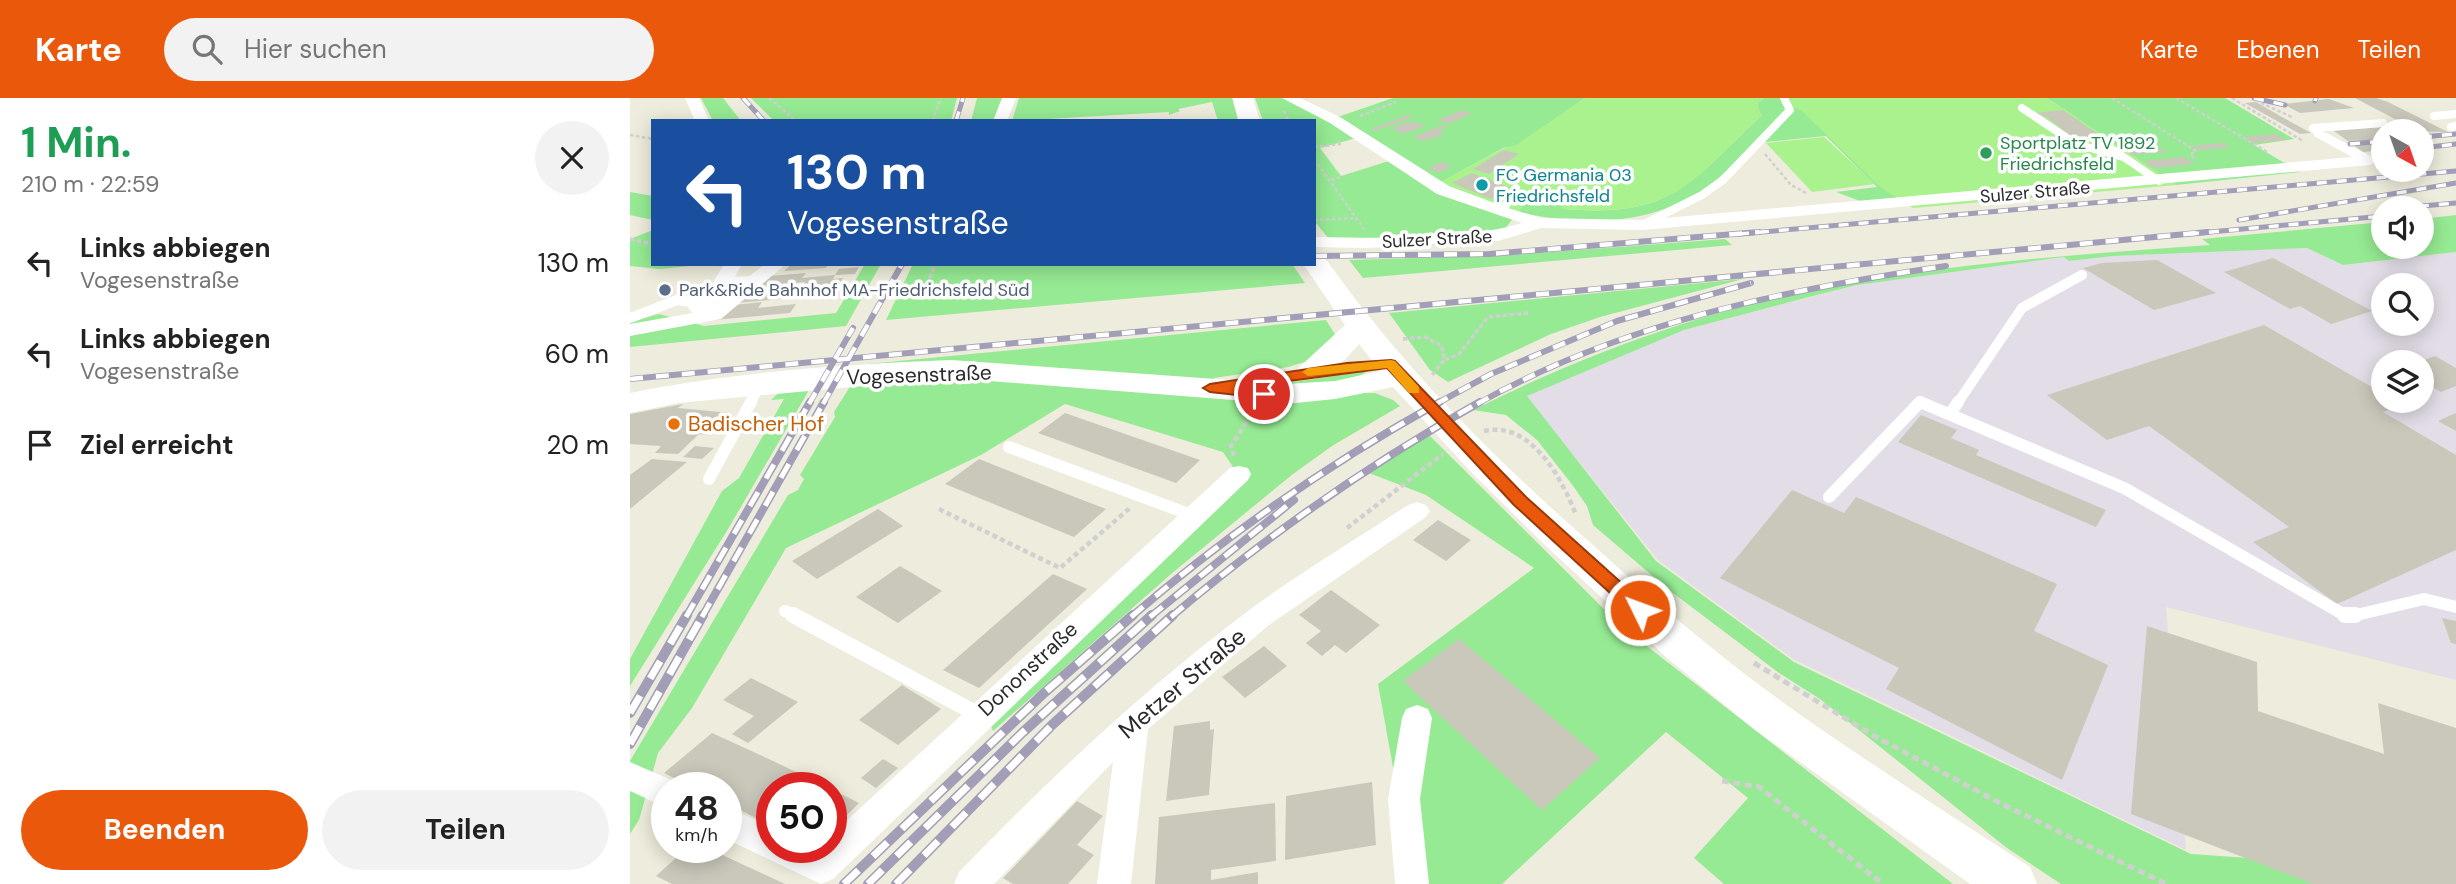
<!DOCTYPE html>
<html lang="de">
<meta charset="utf-8">
<style>
:root{--surface:#fff;--page:#f2f2f2;--text:#222;--muted:#767676;--accent:#ea580c}
body{margin:0;font-family:"DM Sans",sans-serif;background:var(--page);color:var(--text);height:100vh;display:flex;flex-direction:column;font-size:26px;white-space:nowrap}
*{box-sizing:border-box;margin:0}
p{font-size:23px;color:var(--muted)}
.icon{flex:none;width:38px;height:38px;fill:none;stroke:currentColor;stroke-width:2;stroke-linecap:round;stroke-linejoin:round}
.map{position:relative;flex:1;overflow:hidden}
.panel{display:flex;flex-direction:column;background:var(--surface);width:630px}
.panel>*{flex:none}
.banner{position:absolute;left:21px;top:21px;width:665px;height:147px;border-radius:0px;box-shadow:0 4px 18px #0003;background:#1a4fa0;color:#fff;overflow:hidden}
.needle{width:46px;rotate:140deg}
.tools{position:absolute;left:1741px;top:21px;display:grid;gap:14px}
.tools a{display:grid;place-items:center;width:63px;height:63px;border-radius:50%;background:var(--surface);box-shadow:0 4px 18px #0003;font-size:35px}
.speed{position:absolute;left:21px;top:674px;display:flex;gap:14px;font-size:35px;font-weight:700;text-align:center}
.speed>*{display:grid;place-content:center;width:91px;height:91px;border-radius:50%;background:var(--surface);box-shadow:0 4px 18px #0003;line-height:1}
.speed small{font-size:18px;font-weight:400}
.speed .limit{border:10px solid #d22;background:#fff;color:#111}
.pin{position:absolute;display:grid;place-items:center;width:60px;height:60px;color:#fff;margin:-30px;border:4px solid #fff;border-radius:50%;box-shadow:0 2px 7px #0007}
.me{position:absolute;width:77px;margin:-38px;rotate:312deg;stroke-linejoin:round;filter:drop-shadow(0 0 5px #0008)}
.turn{display:flex;align-items:center;gap:24px;height:147px;padding:0 21px;font-size:32px}
.turn .icon{width:91px;height:91px;stroke-width:2.5}
.turn b{display:block;font-size:49px;line-height:60px}
.round{display:grid;place-items:center;flex:none;width:74px;height:74px;border-radius:37px;background:var(--page)}
.overview{display:flex;align-items:center;justify-content:space-between;height:119px;padding:0 21px}
h1{font-size:42px;font-weight:700;line-height:52px;color:#1e9e55}
.cta{display:flex;gap:14px;margin-top:auto;padding:14px 21px}
.cta a{flex:1;height:80px;border-radius:42px;background:var(--accent);color:#fff;font-size:28px;font-weight:700;line-height:80px;text-align:center}
.cta a+a{background:var(--page);color:var(--text)}
ul{padding:0;list-style:none}
li{display:flex;align-items:center;gap:21px;height:91px;padding:0 21px}
li div{flex:1}
li b{display:block;font-size:26px}
li em{font-style:normal}
header{display:flex;align-items:center;gap:42px;box-sizing:border-box;height:98px;padding:0 35px;background:var(--accent);color:#fff}
header strong{font-size:33px}
nav{display:flex;gap:38px;margin-inline-start:auto;font-size:24px}
.search{width:490px;height:63px;background:var(--page);display:flex;align-items:center;gap:18px;box-sizing:border-box;padding:0 24px;border-radius:38px;color:var(--muted);font-size:26px}
main{display:flex;flex:1;min-height:0}
.map>svg:first-child{display:block}
.industrial{fill:#e2dde6;fill-rule:evenodd}
.green{fill:#96ea93;fill-rule:evenodd}
.pitch{fill:#a9f28e}
.building{fill:#cac8bb}
.lines{fill:none;stroke-linecap:round;stroke-linejoin:round}
.path-far3{stroke:#d0d0d0;stroke-width:2.5;stroke-dasharray:3.5 2.5;stroke-linecap:butt}
.path-far2{stroke:#d0d0d0;stroke-width:3.5;stroke-dasharray:4.5 2.5;stroke-linecap:butt}
.path-far1{stroke:#d0d0d0;stroke-width:4.5;stroke-dasharray:5 3.5;stroke-linecap:butt}
.path{stroke:#d0d0d0;stroke-width:5;stroke-dasharray:7 4.5;stroke-linecap:butt}
.lane-far3{stroke:#fff;stroke-width:8}
.lane-far2{stroke:#fff;stroke-width:10}
.lane-far1{stroke:#fff;stroke-width:12}
.lane{stroke:#fff;stroke-width:16}
.street{fill:#fff;fill-rule:evenodd}
.secondary{fill:#fff;fill-rule:evenodd}
.rail-far3-casing{stroke:#a29eb7;stroke-width:5}
.rail-far2-casing{stroke:#a29eb7;stroke-width:6}
.rail-far1-casing{stroke:#a29eb7;stroke-width:8}
.rail-casing{stroke:#a29eb7;stroke-width:10}
.rail-far3{stroke:#fff;stroke-width:3.5;stroke-dasharray:10;stroke-linecap:butt}
.rail-far2{stroke:#fff;stroke-width:4.5;stroke-dasharray:13;stroke-linecap:butt}
.rail-far1{stroke:#fff;stroke-width:5;stroke-dasharray:16;stroke-linecap:butt}
.rail{stroke:#fff;stroke-width:7;stroke-dasharray:20;stroke-linecap:butt}
.route{fill:#ea580c;stroke:#983908;stroke-width:2}
.slow{fill:#f59e0b}
.leisure-dot{fill:#2e9e5b;stroke:#fff;stroke-width:2.5}
.culture-dot{fill:#0f9aa8;stroke:#fff;stroke-width:2.5}
.service-dot{fill:#5c6f8a;stroke:#fff;stroke-width:2.5}
.food-dot{fill:#e8710a;stroke:#fff;stroke-width:2.5}
.labels{text-anchor:middle;dominant-baseline:central;stroke-width:7;stroke-linejoin:round;paint-order:stroke}
.far-leisure-label{font-size:18px;fill:#27864d;stroke:#fff;text-anchor:start}
.far-culture-label{font-size:18px;fill:#0d838f;stroke:#fff;text-anchor:start}
.far-street-label{font-size:18px;fill:#2b2b2b;stroke:#fff}
.far-service-label{font-size:18px;fill:#4e5e75;stroke:#fff;text-anchor:start}
.street-label{font-size:21px;fill:#2b2b2b;stroke:#fff}
.food-label{font-size:21px;fill:#c56008;stroke:#fff;text-anchor:start}
.near-street-label{font-size:24px;fill:#2b2b2b;stroke:#fff}
</style>
<header>
<strong>Karte</strong>
<div class="search"><svg class="icon" aria-label="search" viewBox="0 0 24 24"><circle cx="10" cy="10" r="6"/><path d="M15 15l6 6"/></svg>Hier suchen</div>
<nav><a>Karte</a><a>Ebenen</a><a>Teilen</a></nav>
</header>
<main>
<section class="panel">
<div class="overview"><div><h1>1 Min.</h1><p>210 m · 22:59</p></div><a class="round"><svg class="icon" aria-label="close" viewBox="0 0 24 24"><path d="M6 6l12 12M18 6L6 18"/></svg></a></div>
<ul>
<li><svg class="icon" aria-label="left" viewBox="0 0 24 24"><path d="M17 20v-9H6M10 6l-5 5 5 5"/></svg><div><b>Links abbiegen</b><p>Vogesenstraße</p></div><em>130 m</em></li>
<li><svg class="icon" aria-label="left" viewBox="0 0 24 24"><path d="M17 20v-9H6M10 6l-5 5 5 5"/></svg><div><b>Links abbiegen</b><p>Vogesenstraße</p></div><em>60 m</em></li>
<li><svg class="icon" aria-label="arrive" viewBox="0 0 24 24"><path d="M6 21V4h12l-3 4 3 4H6"/></svg><div><b>Ziel erreicht</b></div><em>20 m</em></li>
</ul>
<div class="cta"><a>Beenden</a><a>Teilen</a></div>
</section>
<div class="map">
<svg width="1826" height="786" viewBox="0 0 1826 786">
<rect width="100%" height="100%" fill="#eeecdc"/>
<path class="industrial" d="M 1677,150 L 1713,167 L 1826,154 L 1826,582 L 1536,509 L 1556,752 L 1163,561 L 1028,462 L 896,298 L 1054,232 L 1227,187 L 1434,159 L 1439,163 L 1483,158 ZM 1754,187 L 1792,187 L 1792,226 L 1754,226 ZM 1754,264 L 1792,264 L 1792,303 L 1754,303 Z"/>
<g class="green">
<polygon points="71,0 93,0 111,23 83,23"/>
<polygon points="121,0 327,0 321,23 144,23"/>
<polygon points="347,0 376,0 366,23 341,23"/>
<polygon points="389,0 602,0 608,23 588,23 582,4 548,11 550,13 539,17 539,14 382,23"/>
<path d="M 625,0 L 668,0 L 699,22 L 763,0 L 955,0 L 886,48 L 873,50 L 811,84 L 930,105 L 934,111 C 1041,120 1058,87 1131,18 L 1127,6 L 1134,0 L 1174,0 L 1456,59 L 1238,106 L 1206,94 L 1247,89 L 1196,38 L 1135,44 L 1127,42 C 1111,57 1094,78 1076,90 C 1017,129 954,128 888,114 L 863,146 L 705,148 L 684,123 L 684,23 L 633,23 ZM 726,40 L 759,63 L 711,78 L 690,50 Z"/>
<polygon points="1417,0 1595,0 1664,41 1624,47 1670,74 1546,87"/>
<polygon points="0,94 23,98 23,122 0,117"/>
<path d="M 1826,117 L 1826,154 L 1713,167 L 1677,150 L 1483,158 L 1439,163 L 1434,159 L 1227,187 L 1179,199 L 1054,232 L 897,298 L 1026,463 L 1164,564 L 1561,756 L 1619,760 L 1703,786 L 1431,786 L 1377,750 L 1190,601 L 1149,575 L 1039,492 L 963,427 L 957,408 L 941,385 L 907,342 L 876,317 L 843,312 C 919,274 997,242 1078,218 C 1240,170 1413,159 1580,147 L 1572,141 L 1753,124 L 1754,149 L 1792,149 L 1792,121 Z"/>
<polygon points="23,132 23,166 81,166 29,171 0,168 0,141"/>
<polygon points="1095,141 1102,147 733,180 719,162 881,157"/>
<polygon points="235,166 251,166 216,228 0,249 0,224 29,216 74,228 206,215"/>
<polygon points="283,166 662,166 675,185 256,222"/>
<polygon points="1113,181 970,219 921,236 818,284 800,272 759,215"/>
<polygon points="696,222 706,238 688,260 658,269 584,280 576,298 745,295 763,302 770,308 702,348 663,376 541,476 363,633 358,621 611,381 593,354 435,306 351,357 156,450 62,610 28,655 9,722 0,736 0,663 158,397 168,392 174,381 170,377 205,319 204,314 223,284 227,267"/>
<path d="M 737,273 C 719,290 661,288 636,288 Z"/>
<polygon points="182,287 98,431 0,588 0,561 92,393 109,380 154,301 141,302 154,290"/>
<polygon points="798,336 991,528 1323,786 1094,786 1064,760 1118,700 1036,634 872,786 784,786 748,586 904,470 796,397 739,375"/>
</g>
<g class="pitch">
<path d="M 955,0 L 1134,0 L 1127,6 L 1131,18 C 1058,87 1042,120 933,111 L 930,105 L 899,101 L 888,114 L 810,84 L 872,51 L 886,47 Z"/>
<polygon points="1159,0 1417,0 1546,87 1283,110 1250,89 1171,12 1164,10"/>
<polygon points="1194,39 1245,86 1182,94 1136,45"/>
</g>
<g class="building">
<polygon points="1725,0 1746,0 1758,4 1818,34 1754,33 1754,38 1746,39 1754,43 1754,52 1733,54 1704,33 1776,27"/>
<polygon points="1699,1 1724,10 1670,15 1653,6"/>
<polygon points="1626,4 1652,19 1681,35 1670,36 1615,5"/>
<polygon points="832,12 842,16 818,26 808,22"/>
<polygon points="1433,12 1477,42 1444,41 1418,20 1405,15"/>
<polygon points="778,17 783,19 745,33 741,31"/>
<polygon points="777,24 788,25 795,28 774,36 761,30"/>
<polygon points="813,27 818,29 809,33 814,36 811,38 792,43 783,39"/>
<polygon points="1646,36 1656,42 1624,45 1613,39"/>
<polygon points="1593,45 1601,49 1568,52 1561,48"/>
<polygon points="1531,50 1537,54 1502,57 1496,53"/>
<polygon points="874,52 889,56 859,76 843,71"/>
<polygon points="1554,59 1564,66 1524,70 1514,63"/>
<polygon points="811,64 822,68 809,75 798,70"/>
<polygon points="842,75 881,90 861,101 822,85"/>
<polygon points="1643,160 1742,213 1701,226 1670,208 1660,211 1594,174"/>
<polygon points="1527,162 1586,195 1524,212 1453,170 1472,165"/>
<polygon points="162,166 198,166 196,170 154,173"/>
<polygon points="229,169 225,176 205,177 209,171"/>
<polygon points="176,175 172,180 205,177 203,181 213,180 208,187 170,191 175,184 128,188 140,178"/>
<polygon points="156,190 152,195 186,192 182,198 107,205 121,193"/>
<polygon points="132,204 128,210 166,206 160,215 84,222 104,207"/>
<polygon points="1634,227 1754,296 1754,303 1764,303 1772,307 1753,314 1826,357 1826,452 1707,506 1623,444 1659,429 1519,328 1477,342 1417,297"/>
<polygon points="1805,258 1826,270 1826,288 1811,294 1792,283 1792,263"/>
<polygon points="53,306 48,310 101,315 77,337 69,336 48,356 25,355 31,348 0,346 0,316"/>
<polygon points="435,315 524,346 570,362 546,385 408,335"/>
<polygon points="1826,315 1826,333 1808,323"/>
<polygon points="1291,317 1327,332 1321,340 1349,352 1346,357 1476,412 1466,429 1268,344"/>
<polygon points="65,348 84,350 72,361 53,359"/>
<polygon points="22,361 57,364 0,411 0,377"/>
<polygon points="349,361 432,394 476,411 444,439 315,386"/>
<polygon points="1162,392 1214,415 1226,399 1427,486 1404,533 1478,567 1432,682 1256,591 1269,570 1090,480"/>
<polygon points="248,411 273,428 187,481 162,463"/>
<polygon points="808,422 841,442 816,463 783,442"/>
<polygon points="270,468 312,493 268,525 226,499"/>
<polygon points="423,476 457,491 349,590 313,572"/>
<polygon points="701,492 750,527 716,555 705,547 692,558 676,545 691,533 669,517"/>
<polygon points="1812,520 1826,523 1826,546 1821,545"/>
<polygon points="1517,528 1627,564 1628,613 1754,656 1748,605 1826,630 1826,786 1683,786 1501,716"/>
<polygon points="829,541 970,660 912,712 773,583"/>
<polygon points="634,548 657,568 615,600 592,579"/>
<polygon points="121,580 168,604 118,645 102,636 124,618 93,602"/>
<polygon points="272,587 311,611 268,647 229,622"/>
<polygon points="580,623 580,632 584,631 579,697 536,703 544,628"/>
<polygon points="82,635 141,662 199,690 142,690 142,728 96,705 96,690 64,690 34,675"/>
<polygon points="253,661 268,670 246,690 231,680"/>
<polygon points="742,684 746,747 655,762 656,698"/>
<polygon points="201,691 229,705 201,733"/>
<polygon points="447,703 473,718 447,747 464,757 438,786 383,786 373,780"/>
<polygon points="645,705 646,763 581,772 581,782 628,774 628,786 525,786 529,719"/>
<polygon points="58,749 75,749 155,786 42,786 26,778"/>
</g>
<g class="lines">
<g class="path-far3">
<polyline points="139,0 166,23"/>
<polyline points="1482,0 1566,53 1560,57 1567,62"/>
<polyline points="1546,0 1639,55"/>
<polyline points="1602,0 1673,43"/>
<polyline points="1631,5 1662,19"/>
<polyline points="654,13 659,23"/>
<polyline points="730,18 766,4"/>
<polyline points="302,23 311,0"/>
<polyline points="0,37 23,41"/>
<polyline points="684,49 711,46"/>
<polyline points="1135,56 1161,87 1176,95"/>
<polyline points="684,61 734,131"/>
<polyline points="701,82 710,79"/>
<polyline points="684,122 728,120"/>
</g>
<g class="path-far2">
<polyline points="0,141 23,146"/>
<polyline points="293,200 305,166"/>
<polyline points="773,241 795,239 812,248 814,262 802,277"/>
<polyline points="815,262 829,256 858,219 898,215"/>
</g>
<g class="path-far1">
<path d="M 854,333 C 900,322 932,380 946,417"/>
<polyline points="604,358 601,348 623,314"/>
<polyline points="309,411 430,470 500,410"/>
<polyline points="717,430 813,356"/>
</g>
<g class="path">
<polyline points="1124,565 1246,639 1370,705 1536,786"/>
<polyline points="1092,683 1129,689 1253,786"/>
</g>
<g class="lane-far3">
<polyline points="1392,10 1446,46 1493,59"/>
<polyline points="1804,18 1826,16"/>
<polyline points="1821,29 1826,28"/>
<polyline points="1689,35 1683,30 1753,25"/>
<polyline points="1470,43 1529,83"/>
<polyline points="872,114 886,90"/>
<polyline points="1012,127 1072,97 1093,82 1160,12 1154,0"/>
</g>
<g class="lane-far2">
<polyline points="95,184 126,183"/>
<polyline points="0,220 47,202 73,206"/>
<polyline points="120,306 130,287"/>
<polyline points="1288,306 1295,306"/>
<polyline points="1327,306 1392,210 1452,177"/>
</g>
<g class="lane-far1">
<polyline points="1290,304 1494,390 1718,519 1794,501 1826,509"/>
<polyline points="1320,316 1328,304"/>
<polyline points="379,349 564,418"/>
<polyline points="79,381 121,304"/>
<polyline points="1199,399 1290,304"/>
<polyline points="155,513 166,519"/>
</g>
<g class="lane">
<polyline points="163,517 349,617"/>
<polyline points="1715,517 1725,517"/>
</g>
<g class="street">
<polygon points="55,0 69,0 79,23 65,23"/>
<polygon points="372,0 386,0 377,23 363,23"/>
<path d="M 652,0 L 670,0 L 710,19 L 819,88 L 878,110 L 911,120 L 1012,122 L 1722,59 L 1684,38 L 1684,32 L 1689,31 L 1748,62 L 1740,67 L 1012,132 L 911,130 L 868,143 L 735,150 L 684,149 L 684,139 C 746,140 833,143 892,125 L 807,96 L 700,25 Z"/>
<polygon points="94,166 112,166 95,197 77,212 135,166 156,166 91,221 0,238 0,226 63,215 58,210 80,190"/>
<polygon points="609,368 618,370 621,376 618,382 203,781 191,786 96,741 96,709 142,729 142,749 201,749 201,737 600,370"/>
<path d="M 787,404 L 796,407 L 800,413 L 796,419 L 639,527 L 518,631 L 501,786 L 467,786 L 483,664 L 364,786 L 324,786 L 329,774 C 419,681 514,591 618,513 C 669,475 725,442 778,407 Z"/>
<polygon points="787,607 798,611 802,620 790,701 799,786 765,786 758,701 772,620 776,611"/>
<polygon points="0,664 48,685 51,690 37,690 37,710 0,693"/>
</g>
<g class="secondary">
<polygon points="603,0 623,0 630,23 609,23"/>
<path d="M 684,155 L 693,157 C 773,271 870,366 974,457 C 1025,503 1077,548 1132,589 C 1219,653 1310,710 1400,769 L 1407,786 L 1340,786 L 1124,631 L 1037,560 L 917,449 L 841,374 L 763,289 L 705,301 L 656,306 L 321,280 L 48,305 L 0,315 L 0,295 C 103,274 216,266 321,262 L 656,286 L 705,283 L 750,273 L 729,246 C 713,264 694,287 668,280 L 664,274 L 715,227 L 673,166 L 684,166 Z"/>
</g>
<g class="rail-far3-casing">
<g id="rail-far3">
<polyline points="113,0 134,23"/>
<polyline points="1624,0 1655,7"/>
<polyline points="1685,3 1686,0"/>
<polyline points="326,23 333,0"/>
<polyline points="1792,39 1826,36"/>
<polyline points="1720,46 1754,43"/>
<polyline points="1792,50 1826,46"/>
<polyline points="1746,55 1754,54"/>
<polyline points="1769,110 1826,105"/>
<polyline points="1609,122 1826,85"/>
<polyline points="1109,136 1826,73"/>
<polyline points="1559,136 1754,118"/>
</g>
</g>
<g class="rail-far2-casing">
<g id="rail-far2">
<polyline points="684,158 859,156 1129,134"/>
<polyline points="0,281 1578,134"/>
<polyline points="179,306 223,230"/>
<polyline points="193,306 272,166"/>
<polyline points="806,306 861,276 987,223 1121,185"/>
<path d="M 847,306 C 991,225 1154,192 1316,168"/>
</g>
</g>
<g class="rail-far1-casing">
<g id="rail-far1">
<polyline points="56,519 180,304"/>
<polyline points="72,519 194,304"/>
<path d="M 501,519 C 596,437 700,365 810,304"/>
<polyline points="520,519 664,402"/>
<path d="M 541,519 C 638,437 739,366 850,304"/>
</g>
</g>
<g class="rail-casing">
<g id="rail">
<polyline points="0,615 57,517"/>
<polyline points="0,646 73,517"/>
<polyline points="214,786 414,595 503,517"/>
<polyline points="238,786 392,635 522,517"/>
<polyline points="266,786 422,627 543,517"/>
</g>
</g>
<use href="#rail-far3" class="rail-far3"/>
<use href="#rail-far2" class="rail-far2"/>
<use href="#rail-far1" class="rail-far1"/>
<use href="#rail" class="rail"/>
</g>
<polygon class="route" points="761,262 765,263 896,399 1016,507 1019,512 1016,517 1004,517 884,407 757,270 613,289 639,293 641,296 634,300 580,294 573,290 580,286 717,265"/>
<polygon class="slow" points="761,262 765,263 789,289 789,295 779,295 757,270 678,278 672,274 678,270"/>
<circle class="leisure-dot" cx="1356" cy="55" r="7"/>
<circle class="culture-dot" cx="852" cy="87" r="7"/>
<circle class="service-dot" cx="35" cy="192" r="7"/>
<circle class="food-dot" cx="44" cy="326" r="7"/>
<g class="labels">
<g class="far-leisure-label">
<text x="1370" y="45">Sportplatz TV 1892<tspan x="1370" dy="21">Friedrichsfeld</tspan></text>
</g>
<g class="far-culture-label">
<text x="866" y="77">FC Germania 03<tspan x="866" dy="21">Friedrichsfeld</tspan></text>
</g>
<g class="far-street-label">
<text transform="translate(1405 94) rotate(-5)">Sulzer Straße</text>
<text transform="translate(807 141) rotate(-3)">Sulzer Straße</text>
</g>
<g class="far-service-label">
<text x="49" y="192">Park&amp;Ride Bahnhof MA-Friedrichsfeld Süd</text>
</g>
<g class="street-label">
<text transform="translate(289 277) rotate(-2)">Vogesenstraße</text>
<text transform="translate(398 571) rotate(-43)">Dononstraße</text>
</g>
<g class="food-label">
<text x="58" y="326">Badischer Hof</text>
</g>
<g class="near-street-label">
<text transform="translate(552 585) rotate(-40)">Metzer Straße</text>
</g>
</g>
</svg>
<div class="tools">
<a><svg class="needle" viewBox="-14 -14 28 28"><path d="M0-13l5 13h-10z" fill="#e53935"/><path d="M0 13l5-13h-10z" fill="#767676"/></svg></a>
<a><svg class="icon" aria-label="sound" viewBox="0 0 24 24"><path d="M4 9h4l5-4v14l-5-4H4zM17 9q2 3 0 6"/></svg></a>
<a><svg class="icon" aria-label="search" viewBox="0 0 24 24"><circle cx="10" cy="10" r="6"/><path d="M15 15l6 6"/></svg></a>
<a><svg class="icon" aria-label="layers" viewBox="0 0 24 24"><path d="M12 4l9 5-9 5-9-5zM3 14l9 5 9-5"/></svg></a>
</div>
<div class="speed"><div>48<small>km/h</small></div><div class="limit">50</div></div>
<div class="pin" style="left:634px;top:296px;background:#d93025"><svg class="icon" aria-label="arrive" viewBox="0 0 24 24"><path d="M6 21V4h12l-3 4 3 4H6"/></svg></div>
<svg class="me" style="left:1010px;top:512px" viewBox="-20 -20 40 40"><circle r="17" fill="#ea580c" stroke="#fff" stroke-width="3"/><path d="M0-11L8 9 0 5-8 9z" fill="#fff"/></svg>
<div class="banner">
<div class="turn"><svg class="icon" aria-label="left" viewBox="0 0 24 24"><path d="M17 20v-9H6M10 6l-5 5 5 5"/></svg><div><b>130 m</b>Vogesenstraße</div></div>
</div>
</div>
</main>
